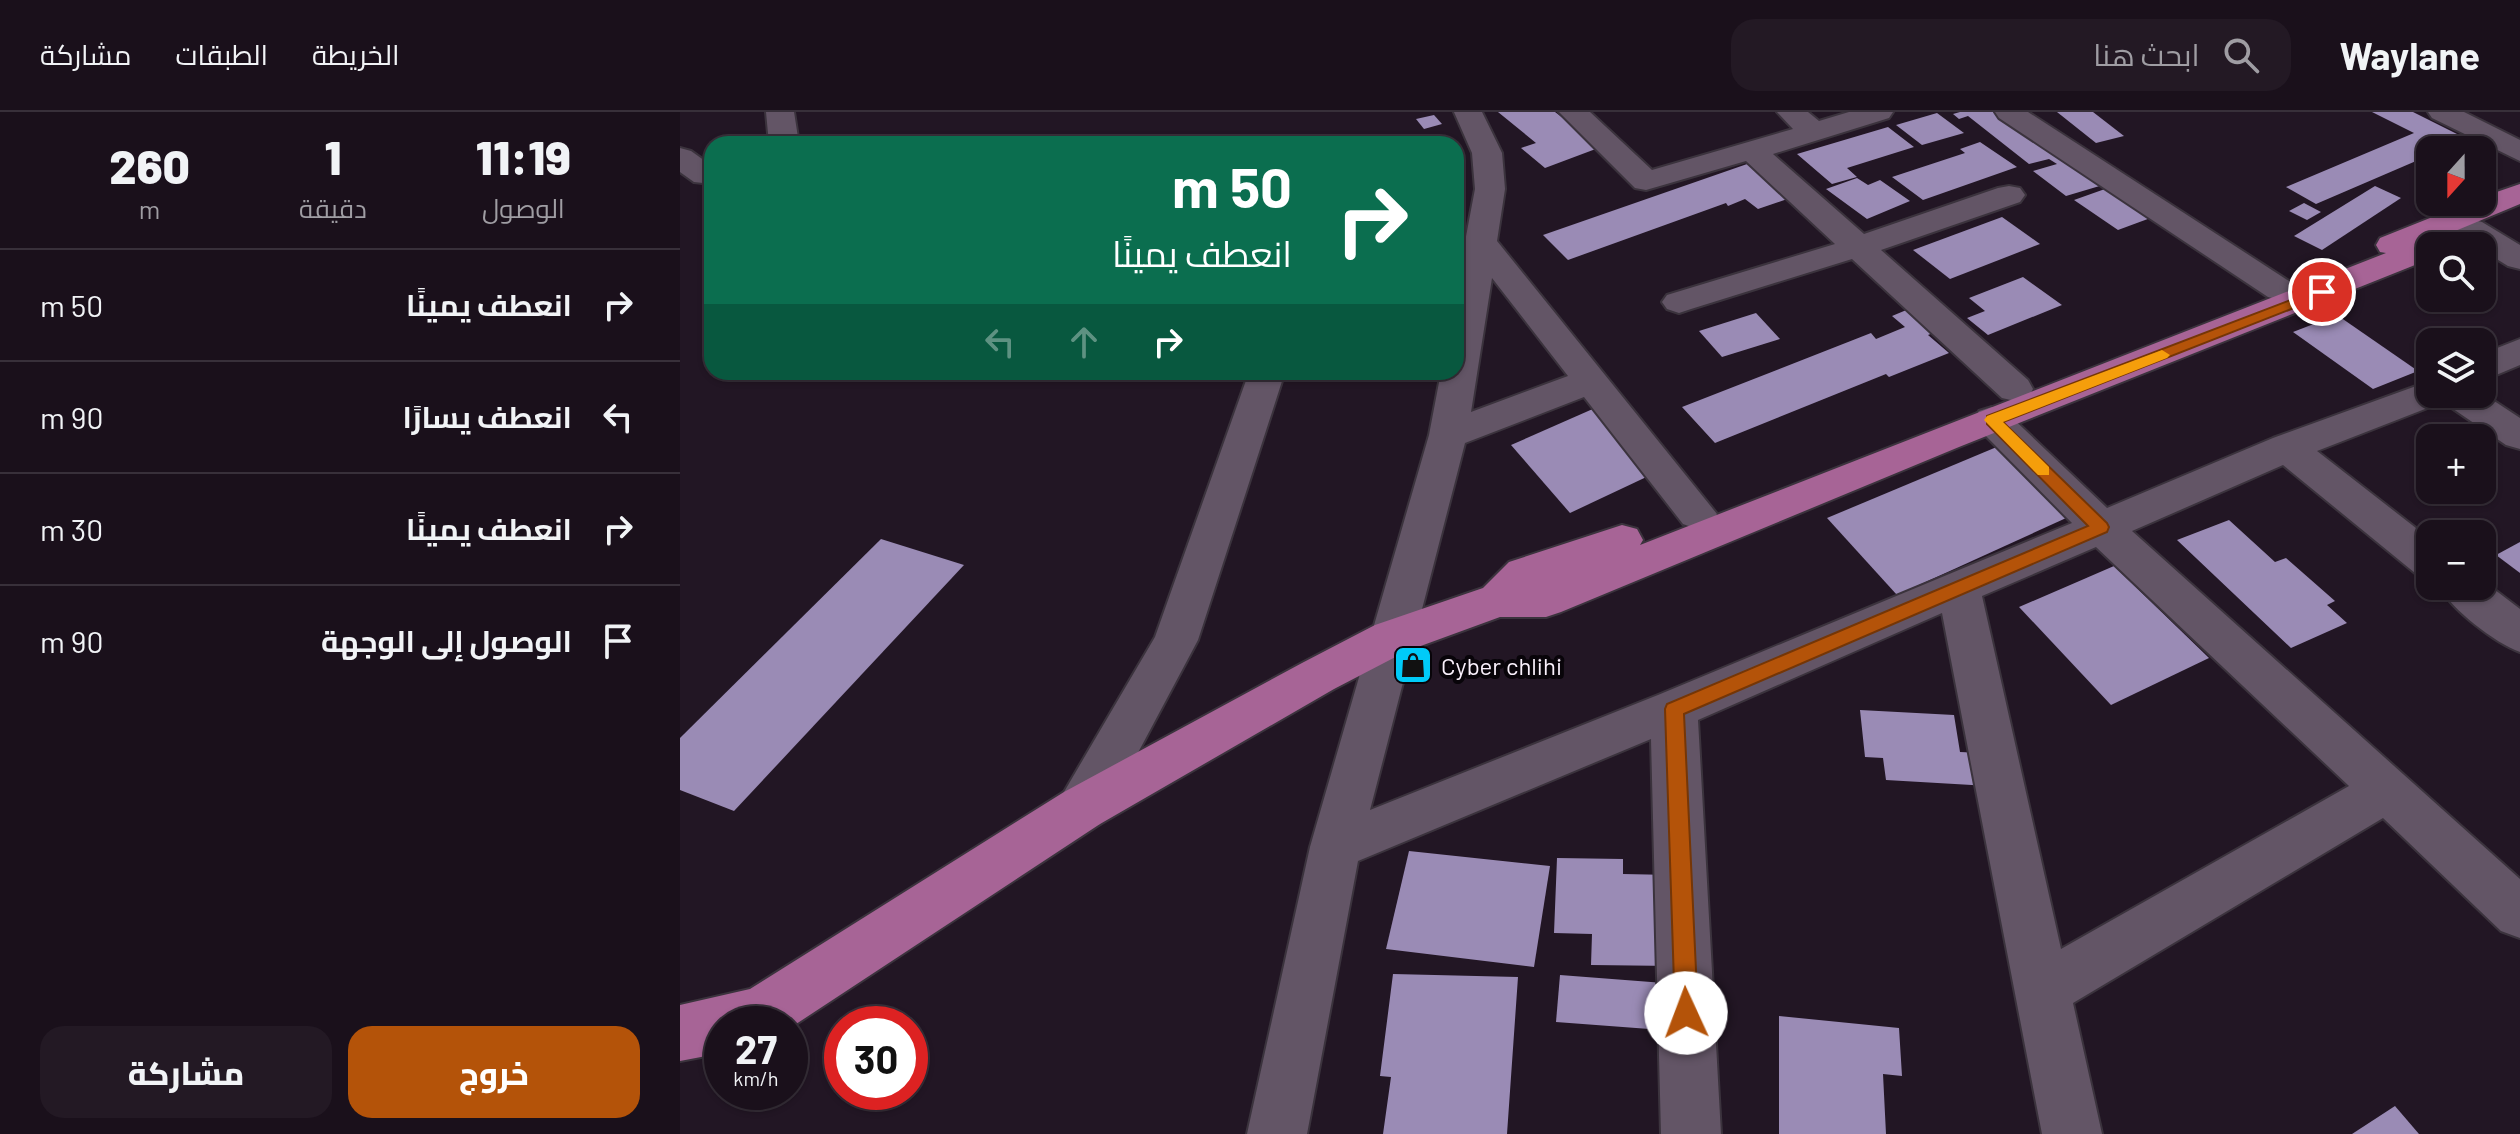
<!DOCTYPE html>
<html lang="ar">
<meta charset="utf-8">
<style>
:root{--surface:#1a101b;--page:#231924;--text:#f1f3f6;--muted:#9f9da3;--line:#38303a;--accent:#b45309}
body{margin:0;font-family:Barlow,Cairo,sans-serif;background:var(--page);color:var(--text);direction:rtl;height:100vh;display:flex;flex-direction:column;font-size:30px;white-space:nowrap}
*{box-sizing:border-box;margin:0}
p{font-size:26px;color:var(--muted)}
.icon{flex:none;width:44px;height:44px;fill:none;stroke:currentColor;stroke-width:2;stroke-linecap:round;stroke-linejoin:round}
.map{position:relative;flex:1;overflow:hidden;direction:ltr}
.drawer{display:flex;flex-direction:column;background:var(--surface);width:680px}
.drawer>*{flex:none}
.hud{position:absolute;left:24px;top:24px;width:760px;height:244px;border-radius:24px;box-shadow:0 2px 6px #0004,0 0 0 2px var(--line);direction:rtl;background:#0b6e4f;color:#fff;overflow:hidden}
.needle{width:52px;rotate:201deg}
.fabs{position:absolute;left:1736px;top:24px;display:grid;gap:16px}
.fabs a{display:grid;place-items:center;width:80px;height:80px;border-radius:16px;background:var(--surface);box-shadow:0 2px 6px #0004,0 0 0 2px var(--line);font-size:40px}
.speed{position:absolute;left:24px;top:894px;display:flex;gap:16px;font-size:40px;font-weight:700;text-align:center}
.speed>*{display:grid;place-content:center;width:104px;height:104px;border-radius:50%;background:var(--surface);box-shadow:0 2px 6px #0004,0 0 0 2px var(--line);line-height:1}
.speed small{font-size:20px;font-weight:400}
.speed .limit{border:12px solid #d22;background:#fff;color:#111}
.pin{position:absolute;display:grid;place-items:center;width:68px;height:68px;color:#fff;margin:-34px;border:4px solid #fff;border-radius:50%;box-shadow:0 2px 8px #0007}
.me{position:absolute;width:88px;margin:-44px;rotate:358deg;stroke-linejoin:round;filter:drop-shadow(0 0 6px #0008)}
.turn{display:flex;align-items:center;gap:28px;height:168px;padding:0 40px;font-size:36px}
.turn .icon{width:104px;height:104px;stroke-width:2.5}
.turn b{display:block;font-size:56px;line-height:68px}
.lanes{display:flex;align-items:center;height:76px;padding:0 40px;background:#0003;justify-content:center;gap:40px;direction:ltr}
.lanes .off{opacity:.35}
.eta{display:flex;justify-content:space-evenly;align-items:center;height:136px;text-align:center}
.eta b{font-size:48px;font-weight:800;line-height:56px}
.action{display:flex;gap:16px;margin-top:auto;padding:16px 40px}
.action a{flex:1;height:92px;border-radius:24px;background:var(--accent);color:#fff;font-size:32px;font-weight:800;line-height:92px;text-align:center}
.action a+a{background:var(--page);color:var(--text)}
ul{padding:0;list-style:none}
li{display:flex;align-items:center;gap:24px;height:112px;padding:0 40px;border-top:2px solid var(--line)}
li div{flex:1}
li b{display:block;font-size:30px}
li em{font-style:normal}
header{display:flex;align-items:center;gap:48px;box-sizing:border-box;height:112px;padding:0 40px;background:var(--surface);border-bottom:2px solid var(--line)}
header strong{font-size:38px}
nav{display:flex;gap:44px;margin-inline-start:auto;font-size:28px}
.search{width:560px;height:72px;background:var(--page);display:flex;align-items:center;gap:20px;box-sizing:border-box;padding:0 28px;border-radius:24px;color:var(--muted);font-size:30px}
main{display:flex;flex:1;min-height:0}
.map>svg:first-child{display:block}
.building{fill:#9a8bb5}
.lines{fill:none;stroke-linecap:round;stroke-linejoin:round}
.minor-casing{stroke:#3b333d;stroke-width:4}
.major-casing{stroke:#3b333d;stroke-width:4}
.minor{fill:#635566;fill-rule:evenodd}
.major{fill:#a76496;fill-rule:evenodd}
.route{fill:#b45309;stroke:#753606;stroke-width:2}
.slow{fill:#f59e0b}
.labels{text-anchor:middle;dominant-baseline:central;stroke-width:8;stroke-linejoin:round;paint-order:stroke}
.poi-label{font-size:24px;fill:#faf1fc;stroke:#080409;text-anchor:start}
</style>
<header>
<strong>Waylane</strong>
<div class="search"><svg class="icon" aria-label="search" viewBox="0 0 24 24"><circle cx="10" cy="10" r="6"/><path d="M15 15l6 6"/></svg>ابحث هنا</div>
<nav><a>الخريطة</a><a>الطبقات</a><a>مشاركة</a></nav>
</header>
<main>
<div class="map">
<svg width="1840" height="1022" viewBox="0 0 1840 1022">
<rect width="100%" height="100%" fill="#221624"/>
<g class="building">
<polygon points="818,0 875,0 921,35 865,56 841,36 856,31"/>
<polygon points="1280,0 1338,0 1433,70 1386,84 1353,59 1377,52 1369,47 1349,52 1288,4 1279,7 1273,2"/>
<polygon points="1377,0 1413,0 1444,24 1416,31"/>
<polygon points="1692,0 1733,0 1787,27 1761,38 1750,38 1750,43 1636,92 1606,75 1734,21"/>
<polygon points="1257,1 1284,21 1242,33 1216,13"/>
<polygon points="754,3 762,12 744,17 736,7"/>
<polygon points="1208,15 1234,35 1167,56 1177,65 1152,72 1117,42"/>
<polygon points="1300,30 1337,55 1243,88 1212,65 1285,41 1280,37"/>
<polygon points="1070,51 1113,85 1078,97 1065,87 1048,94 1046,91 888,148 863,123"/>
<polygon points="1177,66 1188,73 1200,68 1230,89 1187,107 1146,77"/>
<polygon points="1439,72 1484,101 1438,118 1394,88"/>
<polygon points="1695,74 1721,86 1642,138 1614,124"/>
<polygon points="1624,91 1641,100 1627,108 1609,99"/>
<polygon points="1322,105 1360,132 1270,167 1233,138"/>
<polygon points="1343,165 1382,193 1308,223 1287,206 1305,199 1289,186"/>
<polygon points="1236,194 1263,217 1248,223 1269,241 1209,265 1206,262 1035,331 1002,295 1191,221 1196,227 1225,215 1212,204"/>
<polygon points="1076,201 1100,227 1042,245 1019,219"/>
<polygon points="1657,203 1738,259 1693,277 1613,220"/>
<polygon points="915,296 977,360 890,401 831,333"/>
<polygon points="1331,329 1406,397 1217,483 1147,406"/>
<polygon points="1549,408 1595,450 1606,446 1655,489 1647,493 1667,511 1611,536 1497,428"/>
<polygon points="201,427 284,453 54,699 0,678 0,626"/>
<polygon points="1840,430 1840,461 1816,443"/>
<polygon points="1434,454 1529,546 1431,593 1339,495"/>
<polygon points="1180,598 1274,603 1280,640 1303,641 1309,674 1206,668 1203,646 1185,645"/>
<polygon points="729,739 870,754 854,855 706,837"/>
<polygon points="877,746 943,747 943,762 992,763 994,854 911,853 912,822 874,821"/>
<polygon points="713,862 838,865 827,1022 703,1022 711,965 700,964"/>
<polygon points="880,863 997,872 996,919 876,910"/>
<polygon points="1099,904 1219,916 1222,964 1203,962 1206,1022 1099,1022"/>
<polygon points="1715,994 1739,1022 1672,1022"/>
</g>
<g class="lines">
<g class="minor-casing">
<g id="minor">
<polygon points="86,0 114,0 119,32 89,32"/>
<path d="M 774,0 L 802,0 L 822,41 L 825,77 L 817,129 L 1037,402 L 1031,412 L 1017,417 L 1003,412 L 904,285 L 785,331 L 690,698 L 978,583 L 1392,411 L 1299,317 L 1293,308 L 1299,299 L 1312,295 L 1325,299 L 1427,396 L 1593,326 L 1750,269 L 1750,282 L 1802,281 L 1840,306 L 1840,337 L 1826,333 L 1763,290 L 1637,339 L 1750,427 L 1750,466 L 1735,461 L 1603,353 L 1452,419 L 1840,767 L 1840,826 L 1821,819 L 1703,706 L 1393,891 L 1422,1022 L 1362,1022 L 1262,501 L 1018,608 L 1041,1022 L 981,1022 L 971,627 L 678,749 L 627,1022 L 567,1022 L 630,735 L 749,323 L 761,260 L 776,260 L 776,177 L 795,77 L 792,41 ZM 812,166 L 888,264 L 791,300 ZM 1416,435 L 1669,674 L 1381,837 L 1302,484 Z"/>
<polygon points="879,0 910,0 972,58 1113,17 1097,0 1128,0 1139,9 1169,0 1213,0 1209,6 1093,42 1184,122 1318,76 1329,74 1340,76 1345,83 1340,90 1201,138 1348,268 1353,277 1348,286 1335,289 1322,286 1172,147 1011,197 999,201 987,197 982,190 987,183 1155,132 1066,49 966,78 955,76"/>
<polygon points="1315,0 1348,0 1612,171 1617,178 1612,185 1600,188 1588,185 1319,6"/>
<polygon points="1748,0 1784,0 1840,28 1840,49 1752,6"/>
<polygon points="0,36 11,39 32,54 32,72 14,70 0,60"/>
<path d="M 1791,107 L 1802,110 L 1840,133 L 1840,157 L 1828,154 L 1802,138 L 1802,134 C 1791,134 1781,126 1775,117 L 1780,110 Z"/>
<polygon points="1840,227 1840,253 1802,269 1802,242"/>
<polygon points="569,260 605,260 518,528 420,712 402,718 384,712 377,696 384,680 475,525"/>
<path d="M 1802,468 L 1840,497 L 1840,540 C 1815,531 1771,497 1759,474 L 1802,474 Z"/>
</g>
</g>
<g class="major-casing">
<polygon id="major" points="1840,72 1840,92 1756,127 1766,134 1750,134 1750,147 1279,335 881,500 866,505 820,505 727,539 654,577 420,712 110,916 110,912 42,912 42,941 0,949 0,893 70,877 384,680 622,551 695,513 803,476 829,450 942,413 957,417 963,428 960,433 1706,141 1700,140 1696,133 1700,126 1790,90 1802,90 1802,85"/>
</g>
<use href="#minor" class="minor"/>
<use href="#major" class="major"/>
</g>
<polygon class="route" points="1642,176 1647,177 1647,183 1323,310 1427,411 1429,415 1427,420 1004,602 1018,901 1014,909 1006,912 998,909 995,901 985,597 987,592 1408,414 1307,312 1307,304"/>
<polygon class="slow" points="1482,238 1490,243 1487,246 1323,310 1369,355 1369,363 1358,363 1304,308 1307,304"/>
<defs>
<g id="shop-square" transform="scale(2)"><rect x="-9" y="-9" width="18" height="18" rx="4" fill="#00cbf8" stroke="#080409"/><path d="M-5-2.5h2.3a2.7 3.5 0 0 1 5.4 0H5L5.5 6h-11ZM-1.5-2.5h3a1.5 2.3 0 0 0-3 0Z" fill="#111"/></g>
</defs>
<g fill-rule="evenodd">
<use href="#shop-square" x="733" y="553"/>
</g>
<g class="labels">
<g class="poi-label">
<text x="761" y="553">Cyber chlihi</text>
</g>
</g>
</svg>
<div class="fabs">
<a><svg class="needle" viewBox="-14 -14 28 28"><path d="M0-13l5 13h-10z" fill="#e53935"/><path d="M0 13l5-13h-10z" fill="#9f9da3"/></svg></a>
<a><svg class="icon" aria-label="search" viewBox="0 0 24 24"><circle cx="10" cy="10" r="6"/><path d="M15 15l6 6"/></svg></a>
<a><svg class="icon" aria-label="layers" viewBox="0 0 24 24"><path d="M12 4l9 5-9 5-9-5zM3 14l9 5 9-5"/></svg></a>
<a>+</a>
<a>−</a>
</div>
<div class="speed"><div>27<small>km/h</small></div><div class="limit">30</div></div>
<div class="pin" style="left:1642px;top:180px;background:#d93025"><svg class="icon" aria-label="arrive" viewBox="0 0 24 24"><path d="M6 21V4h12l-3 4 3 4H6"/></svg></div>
<svg class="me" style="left:1006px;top:901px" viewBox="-20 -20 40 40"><circle r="19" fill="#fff"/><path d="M0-13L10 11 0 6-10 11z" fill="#b45309"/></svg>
<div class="hud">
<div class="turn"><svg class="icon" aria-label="right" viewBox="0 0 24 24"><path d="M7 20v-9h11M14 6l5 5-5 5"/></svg><div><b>50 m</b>انعطف يمينًا</div></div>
<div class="lanes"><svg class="icon off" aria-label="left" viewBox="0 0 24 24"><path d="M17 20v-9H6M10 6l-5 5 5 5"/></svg><svg class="icon off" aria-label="ahead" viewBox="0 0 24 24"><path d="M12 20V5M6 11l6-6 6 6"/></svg><svg class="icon" aria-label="right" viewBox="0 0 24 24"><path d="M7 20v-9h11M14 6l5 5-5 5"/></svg></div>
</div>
</div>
<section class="drawer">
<div class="eta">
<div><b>11:19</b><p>الوصول</p></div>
<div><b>1</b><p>دقيقة</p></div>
<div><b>260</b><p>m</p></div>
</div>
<ul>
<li><svg class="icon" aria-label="right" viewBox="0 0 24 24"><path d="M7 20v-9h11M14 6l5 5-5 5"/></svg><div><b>انعطف يمينًا</b></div><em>50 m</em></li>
<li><svg class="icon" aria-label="left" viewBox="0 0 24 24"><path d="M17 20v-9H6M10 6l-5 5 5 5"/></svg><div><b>انعطف يسارًا</b></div><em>90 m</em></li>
<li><svg class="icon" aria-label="right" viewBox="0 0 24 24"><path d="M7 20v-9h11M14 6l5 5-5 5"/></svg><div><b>انعطف يمينًا</b></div><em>30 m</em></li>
<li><svg class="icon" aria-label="arrive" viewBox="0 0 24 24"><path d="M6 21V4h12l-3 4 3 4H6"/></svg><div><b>الوصول إلى الوجهة</b></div><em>90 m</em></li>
</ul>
<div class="action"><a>خروج</a><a>مشاركة</a></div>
</section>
</main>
